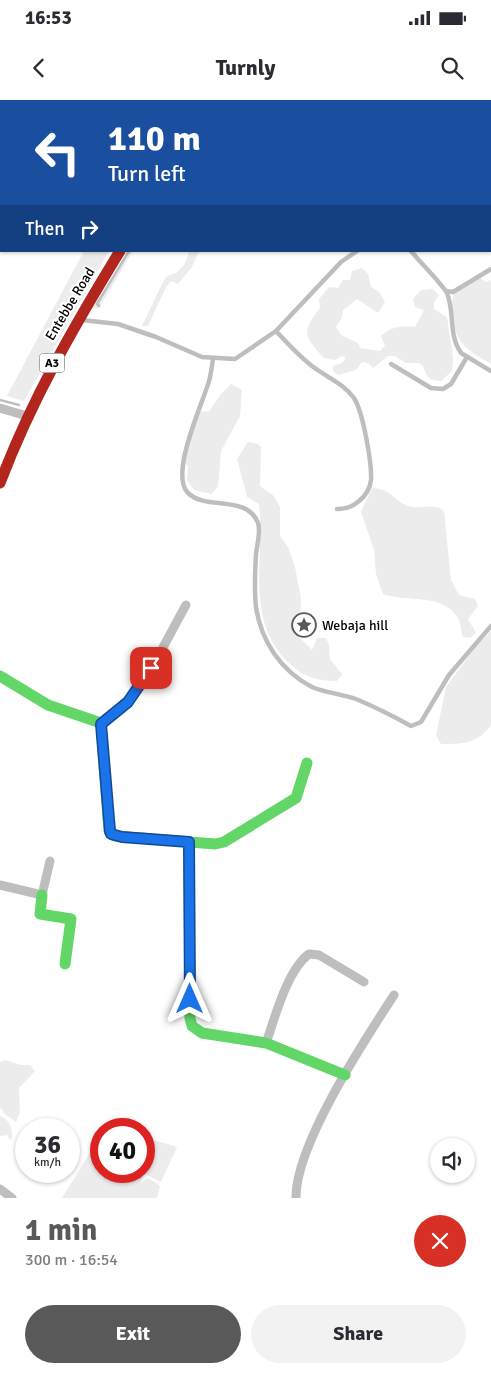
<!DOCTYPE html>
<meta charset="utf-8">
<style>
:root{--surface:#fff;--page:#f2f2f3;--text:#2b2b33;--muted:#7c7c81;--accent:#595959}
body{margin:0;font-family:Signika,sans-serif;background:var(--page);color:var(--text);height:100vh;display:flex;flex-direction:column;font-size:19px;white-space:nowrap}
*{box-sizing:border-box;margin:0}
p{font-size:16px;color:var(--muted)}
.icon{flex:none;width:28px;height:28px;fill:none;stroke:currentColor;stroke-width:2;stroke-linecap:round;stroke-linejoin:round}
.map{position:relative;height:1098px;overflow:hidden}
.side{display:flex;flex-direction:column;background:var(--surface);flex:1}
.side>*{flex:none}
.hud{position:absolute;left:0px;top:0px;width:491px;height:152px;box-shadow:0 1px 4px #0004;background:#1a4fa0;color:#fff;overflow:hidden}
.buttons{position:absolute;left:430px;top:1038px;display:grid;gap:10px}
.buttons a{display:grid;place-items:center;width:45px;height:45px;border-radius:50%;background:var(--surface);box-shadow:0 1px 4px #0004;font-size:25px}
.speed{position:absolute;left:15px;top:1018px;display:flex;gap:10px;font-size:25px;font-weight:700;text-align:center}
.speed>*{display:grid;place-content:center;width:65px;height:65px;border-radius:50%;background:var(--surface);box-shadow:0 1px 4px #0004;line-height:1}
.speed small{font-size:12px;font-weight:400}
.speed .limit{border:8px solid #d22;background:#fff;color:#111}
.pin{position:absolute;display:grid;place-items:center;width:42px;height:42px;color:#fff;margin:-21px;border-radius:10px;box-shadow:0 2px 8px #0006}
.me{position:absolute;width:55px;margin:-28px;rotate:0deg;stroke-linejoin:round;filter:drop-shadow(0 0 4px #0008)}
.turn{display:flex;align-items:center;gap:18px;height:105px;padding:0 25px;font-size:22px}
.turn .icon{width:65px;height:65px;stroke-width:2.5}
.turn b{display:block;font-size:35px;line-height:42px}
.then{display:flex;align-items:center;height:48px;padding:0 25px;background:#0003;gap:10px;font-size:19px}
.round{display:grid;place-items:center;flex:none;width:52px;height:52px;border-radius:26px;background:var(--page)}
.summary{display:flex;align-items:center;justify-content:space-between;height:85px;padding:0 25px}
h1{font-size:30px;font-weight:700;line-height:38px;color:var(--accent)}
.primary-button{display:flex;gap:10px;margin-top:auto;padding:10px 25px}
.primary-button a{flex:1;height:58px;border-radius:30px;background:var(--accent);color:#fff;font-size:20px;font-weight:700;line-height:58px;text-align:center}
.primary-button a+a{background:var(--page);color:var(--text)}
.status{display:flex;justify-content:space-between;align-items:center;height:35px;padding:0 25px;background:var(--surface);direction:ltr}
.status svg{height:14px;fill:currentColor}
header{display:flex;justify-content:space-between;align-items:center;height:65px;padding:0 25px;background:var(--surface);font-size:22px;font-weight:700}
.map>svg:first-child{display:block}
.green{fill:#ececec}
.lines{fill:none;stroke-linecap:round;stroke-linejoin:round}
.stream{stroke:#bfbfbf;stroke-width:2.5}
.lane{stroke:#bebebe;stroke-width:4.5}
.street{stroke:#bebebe;stroke-width:9}
.fast{stroke:#63d668;stroke-width:11}
.jam{stroke:#b3261e;stroke-width:11}
.route-casing{stroke:#114b97;stroke-width:12}
.route{stroke:#1a73e8;stroke-width:9}
.labels{text-anchor:middle;dominant-baseline:central;stroke-width:4.5;stroke-linejoin:round;paint-order:stroke}
.shield{fill:#fff;stroke:#4c4c4c;stroke-width:1}
.shield-label{font-size:12px;font-weight:bold;fill:#000}
.street-label{font-size:14px;fill:#000;stroke:#fff}
.poi-label{font-size:14px;fill:#000;stroke:#fff;text-anchor:start}
</style>
<div class="status"><b>16:53</b><svg viewBox="0 0 49 12"><path d="M0 12V9h3v3zM5 12V6h3v6zM10 12V3h3v9zM15 12V0h3v12zM26 1h20v11H26zM47 4h2v5h-2z"/></svg></div>
<header><svg class="icon" aria-label="back" viewBox="0 0 24 24"><path d="M15 5l-7 7 7 7"/></svg>Turnly<svg class="icon" aria-label="search" viewBox="0 0 24 24"><circle cx="10" cy="10" r="6"/><path d="M15 15l6 6"/></svg></header>
<div class="map">
<svg width="491" height="1098" viewBox="0 0 491 1098">
<rect width="100%" height="100%" fill="#fff"/>
<g class="green">
<polygon points="84,151 109,151 24,301 7,296"/>
<polygon points="129,151 133,151 99,208 94,209 93,207"/>
<polygon points="190,151 199,151 192,167 178,184 171,181 166,187 148,226 142,226 162,184 167,176 176,173 184,165"/>
<path d="M 362,168 L 368,174 L 371,187 L 379,192 L 385,202 L 378,213 L 357,199 L 343,210 L 342,218 L 336,227 L 341,235 L 358,243 L 360,248 L 380,251 L 385,246 L 381,236 C 391,227 402,225 415,227 L 424,210 L 415,207 L 413,199 L 421,190 L 433,189 L 439,195 L 434,202 L 434,209 L 447,217 L 453,258 L 452,271 L 441,281 C 429,281 426,276 423,266 L 419,263 L 406,263 L 395,256 L 388,256 L 373,268 L 368,263 L 362,262 L 356,270 L 338,275 L 333,271 L 333,266 L 342,263 L 346,258 L 342,256 L 335,260 L 324,258 C 304,236 301,232 320,208 L 319,199 L 329,187 L 338,188 L 343,180 L 350,180 L 352,171 Z"/>
<path d="M 478,176 L 486,182 L 491,180 L 491,264 C 482,259 468,251 462,243 C 451,228 449,203 456,187 Z"/>
<polygon points="231,284 242,290 240,316 221,351 218,387 211,394 194,390 187,380 188,366 181,358 200,312 209,311 221,294"/>
<path d="M 248,342 L 258,344 L 261,347 L 260,386 L 274,396 L 280,407 L 280,436 L 288,447 L 295,467 L 301,499 L 299,537 L 312,550 L 317,538 L 326,538 L 329,545 L 330,559 L 342,574 L 337,581 C 318,581 303,577 289,563 C 244,520 265,460 259,404 L 247,397 L 237,359 Z"/>
<path d="M 372,388 C 393,389 392,400 408,406 C 419,410 434,402 444,411 L 451,480 L 459,495 L 475,499 L 478,506 L 468,519 L 476,533 L 470,538 L 463,537 C 461,532 461,523 458,518 C 441,492 408,503 383,494 L 376,474 L 374,450 L 361,412 Z"/>
<path d="M 491,531 L 491,625 C 478,644 461,644 441,644 L 436,635 L 446,587 L 474,549 Z"/>
<polygon points="5,960 21,965 30,965 35,971 19,988 20,1012 16,1022 5,1014 0,1007 0,962"/>
<path d="M 0,1016 C 9,1019 13,1028 12,1038 L 10,1040 L 7,1035 L 0,1036 Z"/>
<polygon points="101,1035 101,1071 144,1071 144,1037 177,1047 161,1082 145,1074 140,1083 148,1078 160,1086 157,1098 62,1098"/>
</g>
<g class="lines">
<g class="stream">
<polyline points="99,206 97,204 129,151"/>
<polyline points="0,300 19,305"/>
</g>
<g class="lane">
<polyline points="348,1 349,0"/>
<polyline points="428,1 428,0"/>
<polyline points="490,143 491,145"/>
<path d="M 411,151 C 419,161 443,185 447,193 C 455,213 448,234 461,253 L 491,271"/>
<polyline points="446,191 453,192 491,169"/>
<polyline points="82,220 118,224 156,237 202,257 235,259 276,231 341,162 357,151"/>
<path d="M 276,231 C 287,243 299,256 312,266 C 326,277 343,283 354,298 C 363,312 372,363 371,380 C 369,397 352,410 337,409"/>
<path d="M 213,259 C 212,266 211,274 209,281 C 203,303 169,374 188,393 C 207,411 247,394 258,423 C 261,431 257,445 256,454 C 255,471 254,489 256,507 C 261,541 281,571 312,587 C 326,593 342,594 356,599 C 375,607 393,616 411,626 L 421,622 L 449,575 L 491,526"/>
<polyline points="391,264 431,288 443,289 451,284 467,257"/>
</g>
<g class="street">
<polyline points="110,0 112,1"/>
<polyline points="0,308 27,316"/>
<path d="M 101,623 C 143,596 162,547 186,505"/>
<polyline points="0,785 42,795 50,761"/>
<path d="M 266,943 C 275,918 287,870 309,854 L 319,855 L 364,882"/>
<polyline points="0,1089 12,1098"/>
<path d="M 296,1098 C 295,1046 364,941 394,895"/>
</g>
<g class="fast">
<polyline points="218,1 219,0"/>
<polyline points="0,576 48,605 101,623 109,731 115,736 215,744 224,742 296,698 307,663"/>
<polyline points="189,742 190,918 192,926 202,933 266,943 345,975"/>
<polyline points="42,795 40,814 71,819 65,864"/>
</g>
<path class="jam" d="M 0,383 C 31,301 74,226 120,151"/>
</g>
<g class="lines">
<g class="route-casing">
<polyline id="route" points="151,568 128,602 101,624 110,731 111,734 122,737 189,742 190,899"/>
</g>
<use href="#route" class="route"/>
</g>
<defs>
<g id="sight-ring" transform="scale(1.25)"><circle r="9.5" fill="#fff" stroke="#595959" stroke-width="1.5"/><path d="M0-6L1.8-2.2L6-1.7L2.9 1.2L3.7 5.4L0 3.3L-3.7 5.4L-2.9 1.2L-6-1.7L-1.8-2.2Z" fill="#595959"/></g>
</defs>
<g fill-rule="evenodd">
<use href="#sight-ring" x="304" y="525"/>
</g>
<g class="labels">
<rect class="shield" x="39.5" y="253.5" width="25" height="19" rx="4"/>
<g class="shield-label">
<text x="52" y="263">A3</text>
</g>
<g class="street-label">
<text transform="translate(70 204) rotate(-59)">Entebbe Road</text>
</g>
<g class="poi-label">
<text x="322" y="525">Webaja hill</text>
</g>
</g>
</svg>
<div class="buttons">
<a><svg class="icon" aria-label="sound" viewBox="0 0 24 24"><path d="M4 9h4l5-4v14l-5-4H4zM17 9q2 3 0 6"/></svg></a>
</div>
<div class="speed"><div>36<small>km/h</small></div><div class="limit">40</div></div>
<div class="pin" style="left:151px;top:568px;background:#d93025"><svg class="icon" aria-label="arrive" viewBox="0 0 24 24"><path d="M6 21V4h12l-3 4 3 4H6"/></svg></div>
<svg class="me" style="left:190px;top:899px" viewBox="-20 -20 40 40"><path d="M0-17L14 15 0 8-14 15z" fill="#1a73e8" stroke="#fff" stroke-width="4"/></svg>
<div class="hud">
<div class="turn"><svg class="icon" aria-label="left" viewBox="0 0 24 24"><path d="M17 20v-9H6M10 6l-5 5 5 5"/></svg><div><b>110 m</b>Turn left</div></div>
<div class="then">Then<svg class="icon" aria-label="right" viewBox="0 0 24 24"><path d="M7 20v-9h11M14 6l5 5-5 5"/></svg></div>
</div>
</div>
<section class="side">
<div class="summary"><div><h1>1 min</h1><p>300 m · 16:54</p></div><a class="round" style="background:#d93025;color:#fff"><svg class="icon" aria-label="close" viewBox="0 0 24 24"><path d="M6 6l12 12M18 6L6 18"/></svg></a></div>
<div class="primary-button"><a>Exit</a><a>Share</a></div>
</section>
